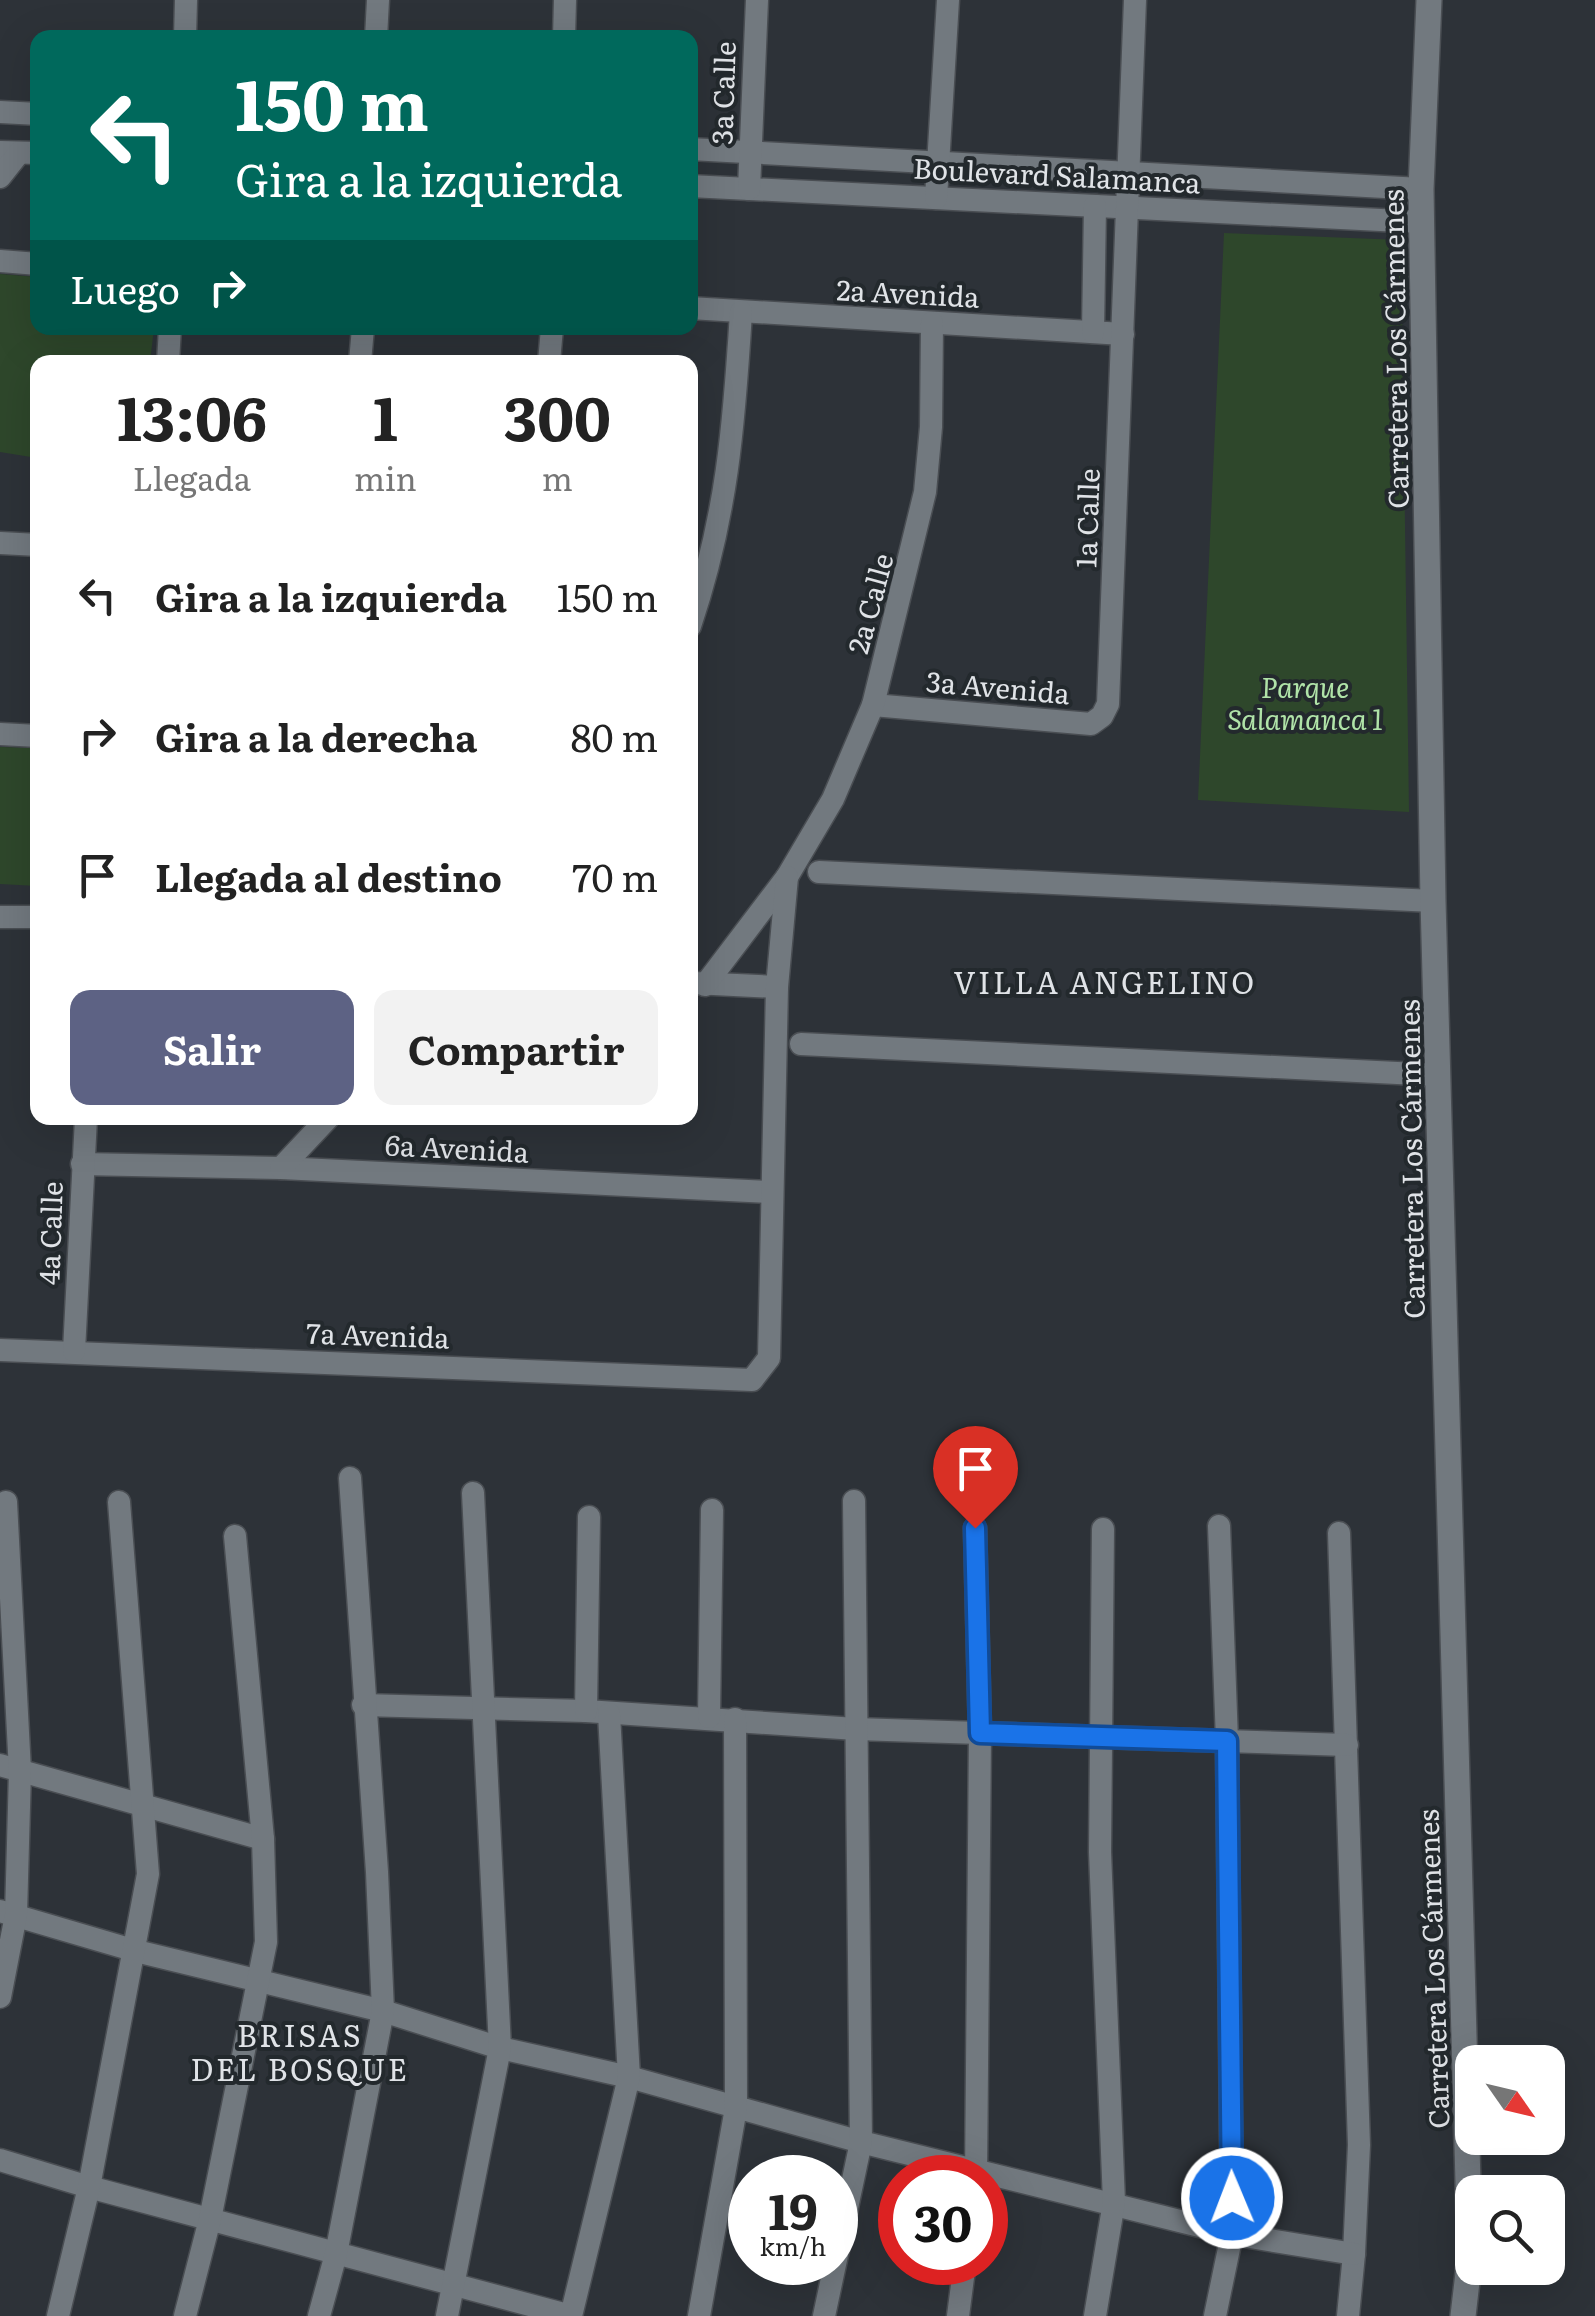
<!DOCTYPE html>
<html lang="es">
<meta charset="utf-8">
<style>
:root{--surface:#fff;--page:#f2f2f2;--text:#222;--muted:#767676;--accent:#5d6284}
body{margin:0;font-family:Literata,serif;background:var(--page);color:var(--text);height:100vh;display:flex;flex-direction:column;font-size:38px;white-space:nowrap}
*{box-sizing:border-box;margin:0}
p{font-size:32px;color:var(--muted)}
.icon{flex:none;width:55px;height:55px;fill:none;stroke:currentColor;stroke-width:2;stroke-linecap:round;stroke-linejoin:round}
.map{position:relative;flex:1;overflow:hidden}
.details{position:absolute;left:30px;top:355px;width:668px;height:770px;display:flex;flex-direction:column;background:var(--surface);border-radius:20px;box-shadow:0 10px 40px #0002}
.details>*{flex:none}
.guide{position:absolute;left:30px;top:30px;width:668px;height:305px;border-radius:20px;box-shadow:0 10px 40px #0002;background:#00695c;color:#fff;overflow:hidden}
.needle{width:65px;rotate:124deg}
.fabs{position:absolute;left:1455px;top:2045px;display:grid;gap:20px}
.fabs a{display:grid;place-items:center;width:110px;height:110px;border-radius:20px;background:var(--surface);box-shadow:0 10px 40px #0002;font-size:50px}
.speed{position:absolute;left:728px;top:2155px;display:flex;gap:20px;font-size:50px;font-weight:700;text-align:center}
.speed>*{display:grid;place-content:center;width:130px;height:130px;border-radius:50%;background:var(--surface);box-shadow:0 10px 40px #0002;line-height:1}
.speed small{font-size:25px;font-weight:400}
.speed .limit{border:15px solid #d22;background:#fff;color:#111}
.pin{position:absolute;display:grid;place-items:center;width:85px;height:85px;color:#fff;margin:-102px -42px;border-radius:50% 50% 50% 0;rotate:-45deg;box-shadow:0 0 10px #0007}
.pin .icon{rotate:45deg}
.me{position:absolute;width:110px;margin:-55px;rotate:359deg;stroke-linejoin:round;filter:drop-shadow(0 0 8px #0008)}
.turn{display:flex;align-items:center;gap:35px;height:210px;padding:0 40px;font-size:45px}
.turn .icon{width:130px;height:130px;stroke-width:2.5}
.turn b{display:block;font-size:70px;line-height:85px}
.then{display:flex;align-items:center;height:95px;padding:0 40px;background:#0003;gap:20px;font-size:38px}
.eta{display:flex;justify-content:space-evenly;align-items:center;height:170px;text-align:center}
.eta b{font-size:60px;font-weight:700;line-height:70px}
.primary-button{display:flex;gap:20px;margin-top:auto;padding:20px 40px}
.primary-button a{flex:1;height:115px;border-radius:20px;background:var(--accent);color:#fff;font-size:40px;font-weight:700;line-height:115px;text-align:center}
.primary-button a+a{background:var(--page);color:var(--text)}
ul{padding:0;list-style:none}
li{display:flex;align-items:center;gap:30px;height:140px;padding:0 40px}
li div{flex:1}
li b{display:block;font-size:38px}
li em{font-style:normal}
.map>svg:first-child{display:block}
.green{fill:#2e472b}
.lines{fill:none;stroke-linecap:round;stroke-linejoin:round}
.minor-casing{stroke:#4a4e53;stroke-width:25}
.secondary-casing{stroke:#4a4e53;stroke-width:28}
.minor{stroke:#72797f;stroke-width:22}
.secondary{stroke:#72797f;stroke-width:25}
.route-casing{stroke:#114b97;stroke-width:25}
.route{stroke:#1a73e8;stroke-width:18}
.labels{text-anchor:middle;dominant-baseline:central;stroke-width:8;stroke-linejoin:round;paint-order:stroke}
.street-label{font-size:28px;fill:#e0e3e7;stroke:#23292d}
.park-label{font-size:28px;font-style:italic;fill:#b0e3a8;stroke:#23292d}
.neighbourhood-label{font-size:30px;letter-spacing:2.5px;fill:#e0e3e7;stroke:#23292d}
</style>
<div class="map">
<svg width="1595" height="2316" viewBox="0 0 1595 2316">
<rect width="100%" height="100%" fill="#2d3238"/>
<g class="green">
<polygon points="1224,233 1401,240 1409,812 1198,800"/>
<polygon points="0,274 37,277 38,328 154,328 150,362 38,362 37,458 0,452"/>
<polygon points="0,747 37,748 37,886 0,884"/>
</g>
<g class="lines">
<g class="minor-casing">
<g id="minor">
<polyline points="185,38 186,0"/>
<polyline points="376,38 378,0"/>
<polyline points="564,38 565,0"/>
<polyline points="0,112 38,114"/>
<polyline points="690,149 1421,189"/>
<polyline points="0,152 38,153"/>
<polyline points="0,177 19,153"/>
<polyline points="690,186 1421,222"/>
<polyline points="749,189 757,0"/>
<polyline points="936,198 948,0"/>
<polyline points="0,261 38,264"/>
<polyline points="690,308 1123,334"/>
<polyline points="1093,332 1095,206"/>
<polyline points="168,362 170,328"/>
<polyline points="360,362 363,328"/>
<polyline points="549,362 552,328"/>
<polyline points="0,543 38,545"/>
<path d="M 690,626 C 727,516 734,426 741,312"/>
<polyline points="873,705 1091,724 1102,716 1108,704 1135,0"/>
<polyline points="0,734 38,736"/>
<polyline points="819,872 1433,901"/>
<polyline points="0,917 38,917"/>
<polyline points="693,983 777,987"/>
<polyline points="705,985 787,877 833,799 873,705 925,492 931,427 932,323"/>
<polyline points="801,1044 1438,1075"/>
<polyline points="82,1164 281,1168 770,1192"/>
<polyline points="281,1168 328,1118"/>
<polyline points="0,1350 752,1380 769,1358 777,987 787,877"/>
<polyline points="74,1351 86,1118"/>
<polyline points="975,1528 980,1733 976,2178"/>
<polyline points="1339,1533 1359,2145 1354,2254 1348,2316"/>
<polyline points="363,1705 586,1711 856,1729 1347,1745"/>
<polyline points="586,1711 589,1517"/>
<polyline points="709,1717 712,1510"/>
<polyline points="0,1765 263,1839"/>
<polyline points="0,1911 136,1951 383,2011 500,2048 629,2077 861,2142 1232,2234 1354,2254"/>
<polyline points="0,1997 16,1915 20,1771 6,1502"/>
<polyline points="0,2160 89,2187 571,2316 629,2077 609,1714"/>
<polyline points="58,2316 89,2187 148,1874 119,1502"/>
<polyline points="185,2316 210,2219 266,1942 263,1839 235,1536"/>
<polyline points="319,2316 336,2254 383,2011 377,1872 350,1478"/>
<polyline points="447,2316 500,2048 473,1493"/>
<polyline points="699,2316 736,2108 735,1719"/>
<polyline points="824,2316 861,2142 854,1501"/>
<polyline points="958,2316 965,2262"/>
<polyline points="1095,2316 1114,2202 1100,1852 1103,1529"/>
<polyline points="1215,2316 1232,2234 1227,1741 1219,1526"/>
</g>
</g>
<g class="secondary-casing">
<polyline id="secondary" points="1429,0 1421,189 1433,901 1470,2256 1463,2316"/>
</g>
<use href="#minor" class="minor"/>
<use href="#secondary" class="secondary"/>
</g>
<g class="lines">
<g class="route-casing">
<polyline id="route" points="975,1528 980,1733 1227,1741 1232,2198"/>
</g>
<use href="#route" class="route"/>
</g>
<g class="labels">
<g class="street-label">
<text transform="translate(722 93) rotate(-88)">3a Calle</text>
<text transform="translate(1057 174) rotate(3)">Boulevard Salamanca</text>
<text transform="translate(908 292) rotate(3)">2a Avenida</text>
<text transform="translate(1394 349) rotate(-91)">Carretera Los Cármenes</text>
<text transform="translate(1086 518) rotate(-88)">1a Calle</text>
<text transform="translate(869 603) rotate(-75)">2a Calle</text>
<text transform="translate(998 686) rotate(5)">3a Avenida</text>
<text transform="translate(457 1147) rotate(3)">6a Avenida</text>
<text transform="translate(1410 1159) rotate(-91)">Carretera Los Cármenes</text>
<text transform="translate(49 1233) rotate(-88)">4a Calle</text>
<text transform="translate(378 1334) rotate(2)">7a Avenida</text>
<text transform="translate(1432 1969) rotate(-92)">Carretera Los Cármenes</text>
</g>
<g class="park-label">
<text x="1305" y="686">Parque<tspan x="1305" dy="32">Salamanca 1</tspan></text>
</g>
<g class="neighbourhood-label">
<text x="1105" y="981">VILLA ANGELINO</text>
<text x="300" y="2034">BRISAS<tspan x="300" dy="34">DEL BOSQUE</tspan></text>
</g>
</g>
</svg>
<div class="fabs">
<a><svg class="needle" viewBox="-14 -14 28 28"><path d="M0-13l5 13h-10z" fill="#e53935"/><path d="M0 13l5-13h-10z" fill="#767676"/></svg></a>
<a><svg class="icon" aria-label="search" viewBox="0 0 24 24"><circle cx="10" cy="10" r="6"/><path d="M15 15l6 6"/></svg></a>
</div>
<div class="speed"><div>19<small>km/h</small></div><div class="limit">30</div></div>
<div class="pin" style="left:975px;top:1528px;background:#d93025"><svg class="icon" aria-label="arrive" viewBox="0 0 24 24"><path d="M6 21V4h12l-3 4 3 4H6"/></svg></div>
<svg class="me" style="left:1232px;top:2198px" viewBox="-20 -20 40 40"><circle r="17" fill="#1a73e8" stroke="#fff" stroke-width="3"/><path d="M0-11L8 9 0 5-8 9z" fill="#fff"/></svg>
<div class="guide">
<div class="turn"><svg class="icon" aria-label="left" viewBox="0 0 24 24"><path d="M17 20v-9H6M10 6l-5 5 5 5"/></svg><div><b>150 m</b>Gira a la izquierda</div></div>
<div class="then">Luego<svg class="icon" aria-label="right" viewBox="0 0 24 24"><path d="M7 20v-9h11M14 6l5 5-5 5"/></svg></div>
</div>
<section class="details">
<div class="eta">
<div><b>13:06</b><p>Llegada</p></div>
<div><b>1</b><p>min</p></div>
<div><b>300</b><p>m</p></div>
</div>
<ul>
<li><svg class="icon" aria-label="left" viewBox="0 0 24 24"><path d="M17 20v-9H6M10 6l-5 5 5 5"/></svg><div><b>Gira a la izquierda</b></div><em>150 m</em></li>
<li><svg class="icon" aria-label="right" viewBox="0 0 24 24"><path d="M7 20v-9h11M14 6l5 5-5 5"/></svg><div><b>Gira a la derecha</b></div><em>80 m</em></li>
<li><svg class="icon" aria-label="arrive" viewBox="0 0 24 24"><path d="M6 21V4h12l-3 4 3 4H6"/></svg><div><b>Llegada al destino</b></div><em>70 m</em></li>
</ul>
<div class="primary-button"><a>Salir</a><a>Compartir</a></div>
</section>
</div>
